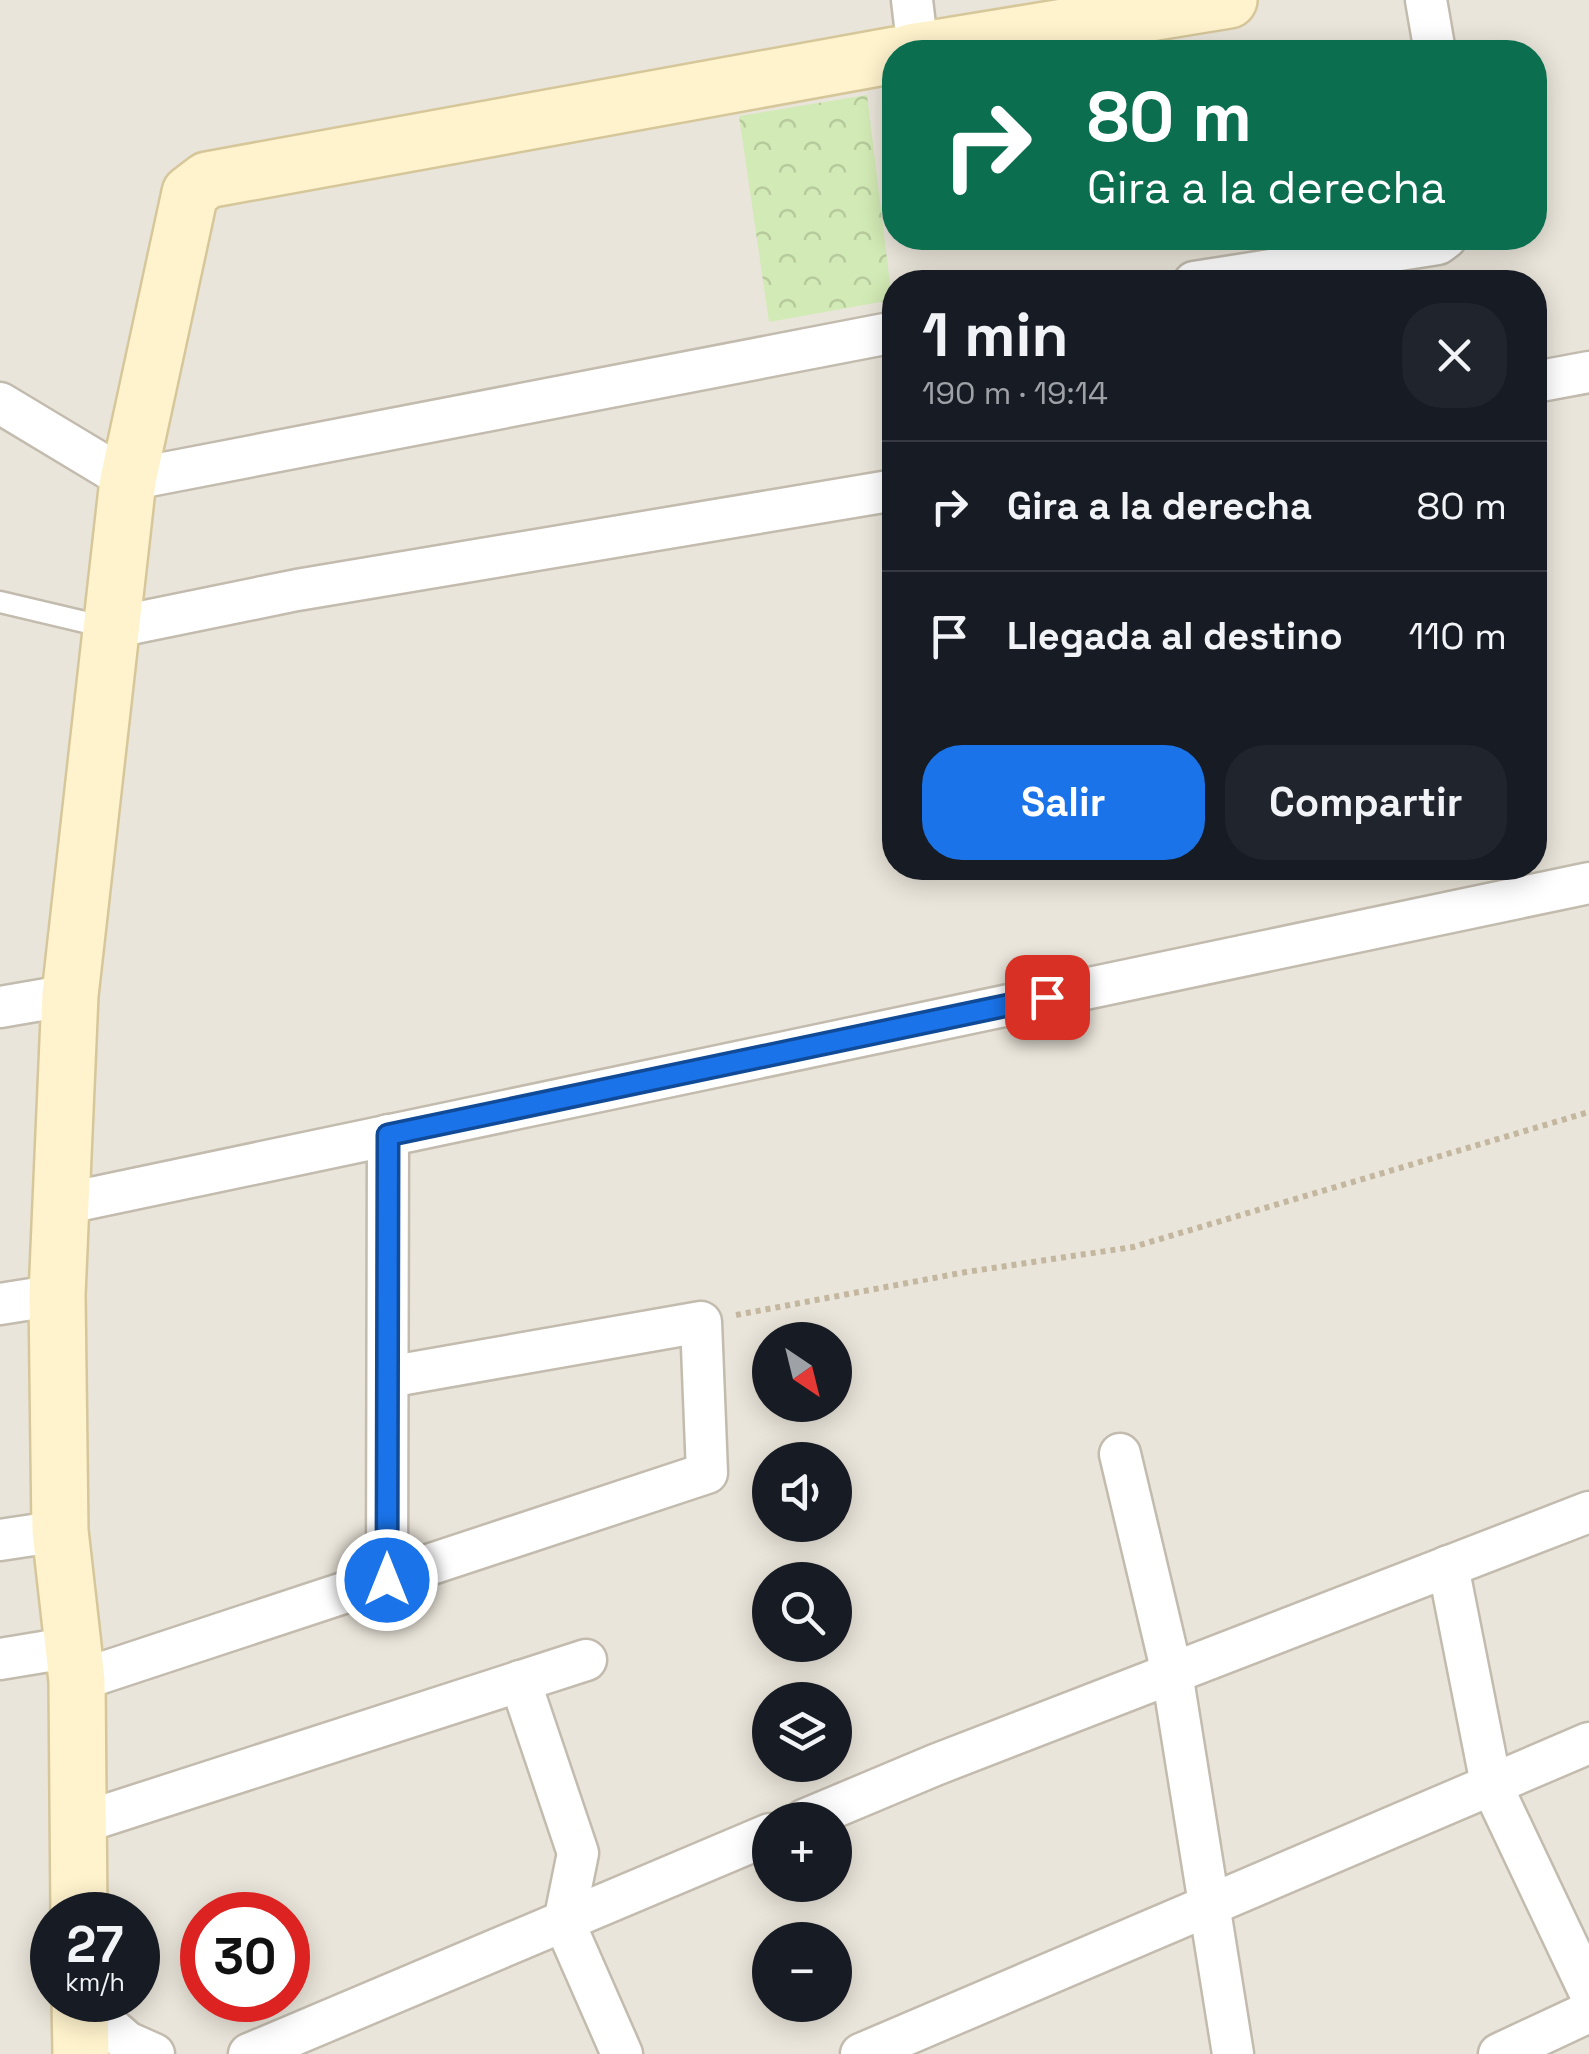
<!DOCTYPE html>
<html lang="es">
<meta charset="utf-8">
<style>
:root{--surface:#171b24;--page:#20242c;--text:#f1f3f6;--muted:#9ea1a6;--line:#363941;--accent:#1a73e8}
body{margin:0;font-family:"Space Grotesk",sans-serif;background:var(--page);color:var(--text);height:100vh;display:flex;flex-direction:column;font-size:38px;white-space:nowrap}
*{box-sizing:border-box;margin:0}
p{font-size:32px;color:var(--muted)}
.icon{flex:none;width:55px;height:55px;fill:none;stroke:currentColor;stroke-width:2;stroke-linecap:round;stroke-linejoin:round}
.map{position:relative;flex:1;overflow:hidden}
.details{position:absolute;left:882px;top:270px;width:665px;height:610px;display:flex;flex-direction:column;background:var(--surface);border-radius:40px;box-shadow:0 5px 25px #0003}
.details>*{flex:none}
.banner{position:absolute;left:882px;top:40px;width:665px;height:210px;border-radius:40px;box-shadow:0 5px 25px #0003;background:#0b6e4f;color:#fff;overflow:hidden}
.needle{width:65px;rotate:145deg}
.controls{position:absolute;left:752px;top:1322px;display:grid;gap:20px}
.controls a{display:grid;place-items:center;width:100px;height:100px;border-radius:50%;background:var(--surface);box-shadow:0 5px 25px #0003;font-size:50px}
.speed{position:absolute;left:30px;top:1892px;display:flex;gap:20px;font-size:50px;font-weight:700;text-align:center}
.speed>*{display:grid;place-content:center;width:130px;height:130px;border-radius:50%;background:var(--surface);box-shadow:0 5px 25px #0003;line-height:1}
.speed small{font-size:25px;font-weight:400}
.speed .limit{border:15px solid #d22;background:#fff;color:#111}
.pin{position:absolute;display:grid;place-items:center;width:85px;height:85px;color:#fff;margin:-42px;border-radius:20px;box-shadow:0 5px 15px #0006}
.me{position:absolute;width:110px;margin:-55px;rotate:0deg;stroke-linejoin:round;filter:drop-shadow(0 0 8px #0008)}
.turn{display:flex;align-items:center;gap:35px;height:210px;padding:0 40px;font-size:45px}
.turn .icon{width:130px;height:130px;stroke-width:2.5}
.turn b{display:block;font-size:70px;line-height:85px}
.round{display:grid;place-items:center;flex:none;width:105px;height:105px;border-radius:40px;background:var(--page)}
.summary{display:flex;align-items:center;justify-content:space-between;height:170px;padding:0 40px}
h1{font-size:60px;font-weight:700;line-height:75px}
.action{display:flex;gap:20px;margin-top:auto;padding:20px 40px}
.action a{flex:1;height:115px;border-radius:40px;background:var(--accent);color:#fff;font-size:40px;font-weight:700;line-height:115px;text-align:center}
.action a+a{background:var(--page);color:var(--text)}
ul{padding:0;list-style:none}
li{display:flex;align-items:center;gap:30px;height:130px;padding:0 40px;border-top:2px solid var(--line)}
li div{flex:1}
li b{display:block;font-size:38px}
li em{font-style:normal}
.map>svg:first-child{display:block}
.residential{fill:#eae5da;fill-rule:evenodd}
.park{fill:url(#park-crowns)}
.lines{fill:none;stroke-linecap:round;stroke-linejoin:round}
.lane-casing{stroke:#c2bbae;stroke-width:25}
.street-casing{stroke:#c2bbae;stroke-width:45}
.secondary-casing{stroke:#d6c79b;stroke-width:60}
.path{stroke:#c4b79f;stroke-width:6;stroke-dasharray:5 5;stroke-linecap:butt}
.lane{stroke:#fff;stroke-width:20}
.street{stroke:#fff;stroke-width:40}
.secondary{stroke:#fff3cd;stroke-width:55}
.route-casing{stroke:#114b97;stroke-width:25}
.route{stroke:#1a73e8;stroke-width:18}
</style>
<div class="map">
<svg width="1589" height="2054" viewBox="0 0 1589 2054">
<defs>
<pattern id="park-crowns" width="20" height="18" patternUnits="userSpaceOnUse" patternTransform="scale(2.5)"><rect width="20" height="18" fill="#d2eab5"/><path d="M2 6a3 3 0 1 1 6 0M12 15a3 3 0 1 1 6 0" fill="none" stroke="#b6ca9c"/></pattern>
</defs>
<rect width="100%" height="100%" fill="#f6f3ec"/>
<path class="residential" d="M 0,0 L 1589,0 L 1589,2054 L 0,2054 ZM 895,52 L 1535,52 L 1535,238 L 895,238 ZM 895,282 L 1535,282 L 1535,868 L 895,868 ZM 770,1340 L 835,1340 L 835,1405 L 770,1405 ZM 770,1460 L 835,1460 L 835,1525 L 770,1525 ZM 770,1580 L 835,1580 L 835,1645 L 770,1645 ZM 770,1700 L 835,1700 L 835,1765 L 770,1765 ZM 770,1820 L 835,1820 L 835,1885 L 770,1885 ZM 52,1915 L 138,1915 L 138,2000 L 52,2000 ZM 202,1915 L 288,1915 L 288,2000 L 202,2000 ZM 770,1940 L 835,1940 L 835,2005 L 770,2005 Z"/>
<polygon class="park" points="867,95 892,300 769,322 739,116"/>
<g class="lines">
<g class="lane-casing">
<polyline id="lane" points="0,602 110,628"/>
</g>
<g class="street-casing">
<g id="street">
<polyline points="912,0 918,51"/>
<polyline points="1426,0 1435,52"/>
<polyline points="1194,282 1438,244 1446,238"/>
<polyline points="1535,382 1589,372"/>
<polyline points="0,403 128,480 895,332"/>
<polyline points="111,628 297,590 895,490"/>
<polyline points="0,1007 70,995"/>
<polyline points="58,1205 1589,883"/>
<polyline points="0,1304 57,1295"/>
<polyline points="1120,1454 1172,1673 1233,2054"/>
<polyline points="0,1540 60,1531"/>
<polyline points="1448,1566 1491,1784 1589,1991"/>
<polyline points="387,1579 388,1135"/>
<polyline points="0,1659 73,1647"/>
<polyline points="77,1681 707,1473 701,1322 388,1377"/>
<polyline points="520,1681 578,1853 564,1922 622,2054"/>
<polyline points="804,1820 935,1765 1589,1512"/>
<polyline points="78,1824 586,1660"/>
<polyline points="80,2001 127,2042 154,2054"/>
<polyline points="249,2054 770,1834"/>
<polyline points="861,2054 1589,1743"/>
<polyline points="1499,2054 1589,2012"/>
</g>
</g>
<g class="secondary-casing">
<g id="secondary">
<polyline points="911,52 1229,0"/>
<polyline points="79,1915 77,1681 60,1531 57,1295 70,995 128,480 190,193 207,180 895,55"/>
<polyline points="80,2000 81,2054"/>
</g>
</g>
<polyline class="path" points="736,1315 966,1272 1133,1247 1589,1112"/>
<use href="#lane" class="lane"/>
<use href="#street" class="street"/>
<use href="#secondary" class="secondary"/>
</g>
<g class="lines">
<g class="route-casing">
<polyline id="route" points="387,1580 388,1135 1047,997"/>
</g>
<use href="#route" class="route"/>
</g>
</svg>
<div class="controls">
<a><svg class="needle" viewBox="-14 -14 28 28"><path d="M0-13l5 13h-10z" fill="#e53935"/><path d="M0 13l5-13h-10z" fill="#9ea1a6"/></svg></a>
<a><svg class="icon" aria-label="sound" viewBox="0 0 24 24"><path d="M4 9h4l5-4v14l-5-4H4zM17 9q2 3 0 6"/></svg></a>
<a><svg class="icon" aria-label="search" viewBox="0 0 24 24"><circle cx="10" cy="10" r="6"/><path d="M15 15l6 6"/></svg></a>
<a><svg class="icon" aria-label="layers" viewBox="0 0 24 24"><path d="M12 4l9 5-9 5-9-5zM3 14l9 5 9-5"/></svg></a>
<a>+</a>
<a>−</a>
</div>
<div class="speed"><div>27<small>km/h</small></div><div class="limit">30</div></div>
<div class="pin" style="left:1047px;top:997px;background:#d93025"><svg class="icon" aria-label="arrive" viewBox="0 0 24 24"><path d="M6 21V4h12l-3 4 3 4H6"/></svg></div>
<svg class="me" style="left:387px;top:1580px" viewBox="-20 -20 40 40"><circle r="17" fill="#1a73e8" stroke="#fff" stroke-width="3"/><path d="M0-11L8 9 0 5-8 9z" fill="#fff"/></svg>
<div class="banner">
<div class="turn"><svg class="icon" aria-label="right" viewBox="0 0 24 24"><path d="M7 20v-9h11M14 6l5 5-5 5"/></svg><div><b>80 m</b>Gira a la derecha</div></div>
</div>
<section class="details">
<div class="summary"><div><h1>1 min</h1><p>190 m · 19:14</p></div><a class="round"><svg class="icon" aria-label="close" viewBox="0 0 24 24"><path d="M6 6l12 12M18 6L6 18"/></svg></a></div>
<ul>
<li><svg class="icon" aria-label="right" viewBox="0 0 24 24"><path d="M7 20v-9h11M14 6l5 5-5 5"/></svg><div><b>Gira a la derecha</b></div><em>80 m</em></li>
<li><svg class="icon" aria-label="arrive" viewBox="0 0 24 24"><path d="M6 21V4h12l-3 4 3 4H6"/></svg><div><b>Llegada al destino</b></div><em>110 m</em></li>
</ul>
<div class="action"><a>Salir</a><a>Compartir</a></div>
</section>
</div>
